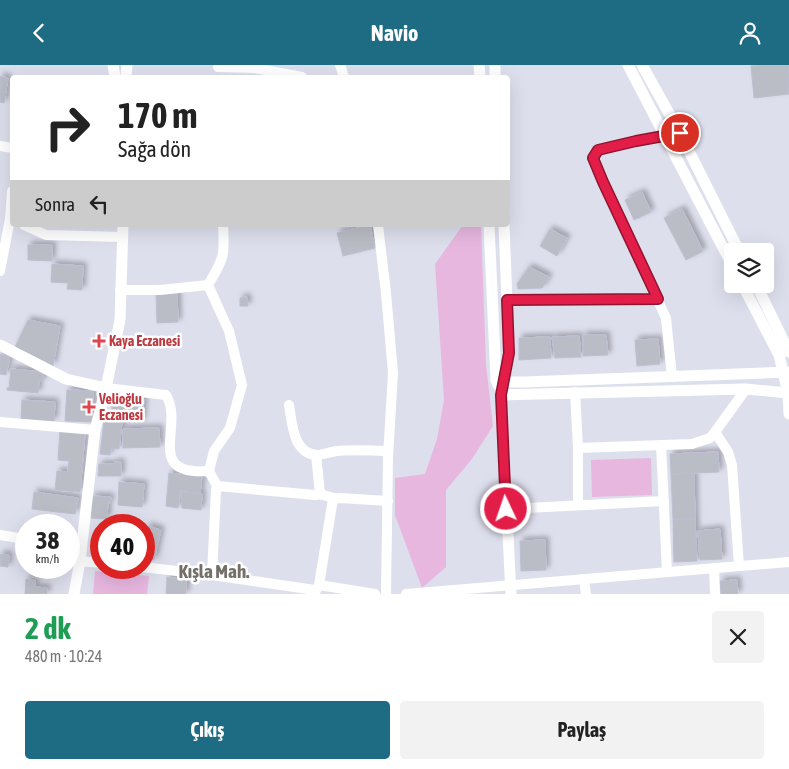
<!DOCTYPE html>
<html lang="tr">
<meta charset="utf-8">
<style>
:root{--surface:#fff;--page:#f2f2f2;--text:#222;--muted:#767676;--accent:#1d6c83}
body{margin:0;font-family:"Asap Condensed",sans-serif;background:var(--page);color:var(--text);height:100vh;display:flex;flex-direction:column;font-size:19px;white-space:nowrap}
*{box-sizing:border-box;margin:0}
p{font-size:16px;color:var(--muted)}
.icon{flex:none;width:28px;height:28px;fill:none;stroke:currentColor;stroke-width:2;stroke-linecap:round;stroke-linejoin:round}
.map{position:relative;height:529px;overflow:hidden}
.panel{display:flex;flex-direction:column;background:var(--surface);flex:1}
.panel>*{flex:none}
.banner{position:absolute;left:10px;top:10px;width:500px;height:152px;border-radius:5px;box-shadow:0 5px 20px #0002;background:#fff;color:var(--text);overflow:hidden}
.fabs{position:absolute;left:724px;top:178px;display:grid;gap:10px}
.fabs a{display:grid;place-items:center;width:50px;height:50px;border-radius:5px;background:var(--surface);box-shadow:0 5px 20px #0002;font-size:25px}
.speed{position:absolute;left:15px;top:449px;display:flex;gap:10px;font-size:25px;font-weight:700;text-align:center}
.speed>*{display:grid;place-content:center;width:65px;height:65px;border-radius:50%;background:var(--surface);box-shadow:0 5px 20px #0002;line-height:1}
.speed small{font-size:12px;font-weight:400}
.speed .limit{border:8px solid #d22;background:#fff;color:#111}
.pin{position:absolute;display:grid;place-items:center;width:42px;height:42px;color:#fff;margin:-21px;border:2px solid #fff;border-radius:50%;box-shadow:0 1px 5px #0007}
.me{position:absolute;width:55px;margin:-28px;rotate:357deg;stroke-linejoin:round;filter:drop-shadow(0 0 4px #0008)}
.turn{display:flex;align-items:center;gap:18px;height:105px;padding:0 25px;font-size:22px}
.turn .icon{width:65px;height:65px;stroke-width:2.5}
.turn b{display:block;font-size:35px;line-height:42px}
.then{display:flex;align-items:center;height:48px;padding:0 25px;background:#0003;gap:10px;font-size:19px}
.round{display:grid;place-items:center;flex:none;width:52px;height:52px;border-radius:5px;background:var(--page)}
.overview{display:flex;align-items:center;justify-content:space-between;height:85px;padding:0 25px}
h1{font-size:30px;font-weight:700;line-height:38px;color:#1e9e55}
.action{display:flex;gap:10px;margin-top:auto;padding:10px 25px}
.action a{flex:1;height:58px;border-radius:5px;background:var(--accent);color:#fff;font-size:20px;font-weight:700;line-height:58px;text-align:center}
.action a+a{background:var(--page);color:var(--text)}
header{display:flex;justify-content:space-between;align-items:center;height:65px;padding:0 25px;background:var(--accent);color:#fff;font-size:22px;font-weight:700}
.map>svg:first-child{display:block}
.green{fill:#e8b7e0}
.building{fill:#bbbdc6;stroke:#bcbfd2;filter:url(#shadow)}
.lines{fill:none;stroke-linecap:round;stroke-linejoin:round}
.minor{stroke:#fff;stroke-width:10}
.tertiary{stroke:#fff;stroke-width:11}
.route-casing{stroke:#92132f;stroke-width:12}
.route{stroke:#e11d48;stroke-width:9}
.health-dot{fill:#e0444e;stroke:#fff;stroke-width:2}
.labels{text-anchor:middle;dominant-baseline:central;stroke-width:5;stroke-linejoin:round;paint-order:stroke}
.health-label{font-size:14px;font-weight:bold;fill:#be3a42;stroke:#fff;text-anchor:start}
.district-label{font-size:19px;font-weight:bold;fill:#736f68;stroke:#fff}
</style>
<header><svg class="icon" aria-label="back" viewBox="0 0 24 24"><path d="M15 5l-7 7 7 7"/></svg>Navio<svg class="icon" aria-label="person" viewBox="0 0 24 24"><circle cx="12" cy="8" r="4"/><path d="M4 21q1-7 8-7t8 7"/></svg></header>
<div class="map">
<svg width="789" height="529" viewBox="0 0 789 529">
<defs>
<filter id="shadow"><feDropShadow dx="3.5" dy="-3.5" stdDeviation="2.5" flood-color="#0004"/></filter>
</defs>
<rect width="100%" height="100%" fill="#dedfed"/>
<g class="green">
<polygon points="463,160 481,160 486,299 493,361 472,394 446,425 446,502 422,523 395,450 395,413 425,409 437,374 444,335 435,199"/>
<polygon points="651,393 652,430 592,432 591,395"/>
<polygon points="95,506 149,511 147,529 93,529"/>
</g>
<g class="building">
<polygon points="767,0 788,0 789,29 754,33 751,1"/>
<polygon points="0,11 8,13 4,38 0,37"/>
<polygon points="642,127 651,147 634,155 625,135"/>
<polygon points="682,144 703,186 686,195 664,153"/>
<polygon points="370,160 375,183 343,191 337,168"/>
<polygon points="550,164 567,173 557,191 540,181"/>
<polygon points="28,180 52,180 52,196 28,195"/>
<polygon points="52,199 83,201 82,225 67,224 68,218 51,217"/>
<polygon points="529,202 549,212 542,223 518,224 517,219"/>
<polygon points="177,227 178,257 157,258 156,228"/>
<polygon points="247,232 248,241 240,241 240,233"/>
<polygon points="28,255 60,261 53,301 15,282"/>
<polygon points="583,270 606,270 608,290 583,291"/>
<polygon points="579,271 581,292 555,293 552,272"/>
<polygon points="550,272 551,293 519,295 519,273"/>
<polygon points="658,274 660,299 637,301 635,275"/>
<polygon points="0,289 10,291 6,310 0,309"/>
<polygon points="11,304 43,307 43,316 39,315 38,328 7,325 7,323 9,323"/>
<polygon points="67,325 93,326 92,357 65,356"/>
<polygon points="113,331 144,334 142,357 111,354"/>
<polygon points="22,335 55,337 54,356 21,354"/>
<polygon points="104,356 122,357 119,384 111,383 110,390 100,389"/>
<polygon points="159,363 160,382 123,383 123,364"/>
<polygon points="60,367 85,369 80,427 55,425 57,406 68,407 69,396 58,395"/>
<polygon points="718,387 719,407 671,409 670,389"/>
<polygon points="115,397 121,397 121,411 98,411 99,399 115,399"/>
<polygon points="169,408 202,412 200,428 180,425 178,443 166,441"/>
<polygon points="694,408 695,454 673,454 671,409"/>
<polygon points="119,417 144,419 142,442 118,440"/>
<polygon points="34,427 78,433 75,449 32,444"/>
<polygon points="181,427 202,429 201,445 182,443"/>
<polygon points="92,431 111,432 110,438 108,437 107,454 91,453"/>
<polygon points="673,454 695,454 697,496 674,497"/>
<polygon points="35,457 55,459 55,460 35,460"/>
<polygon points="148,461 161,465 154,495 144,494 144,475"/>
<polygon points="720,464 722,494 700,495 698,466"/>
<polygon points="545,475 546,505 521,506 520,476"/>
<polygon points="0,489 9,490 8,502 0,501"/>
<polygon points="31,502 50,502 49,514 30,512"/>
<polygon points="180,511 186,511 186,529 166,529 167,512 180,514"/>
<polygon points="26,514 35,515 35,522 47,523 47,529 25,529"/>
<polygon points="737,515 738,529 721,529 720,516"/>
</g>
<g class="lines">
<g class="minor">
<polyline points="340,0 344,12"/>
<polyline points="218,2 254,3 302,12"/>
<polyline points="0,81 12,83"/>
<polyline points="24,160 46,170 122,172"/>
<polyline points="378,160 386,228 393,308 388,392 386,529"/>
<polyline points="0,206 10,154 12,126"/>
<polyline points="208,220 229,266 242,320 230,363 214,386 209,406 217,421 216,425 212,510"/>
<path d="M 208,220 C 224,194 225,190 223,160"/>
<polyline points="120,225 160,225 208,220"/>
<polyline points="507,235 658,234"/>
<polyline points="672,312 666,253 603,117 593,93 599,85 636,75 680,68"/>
<path d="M 106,323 L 166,330 C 185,361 143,411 209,406"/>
<polyline points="575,327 578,383 578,440"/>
<path d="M 289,340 C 292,358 293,390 318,390 C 324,389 331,387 337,386 C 354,384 372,386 388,386"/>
<polyline points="0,357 95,365"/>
<polyline points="715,367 728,387 732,400 739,501"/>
<polyline points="661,380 667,507"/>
<polyline points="578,383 692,379 710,373 715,367 746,324"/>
<polyline points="316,390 320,428"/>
<path d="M 217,421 L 315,430 C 325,427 329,435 340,433 L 388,436"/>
<polyline points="507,444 664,436"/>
<polyline points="0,470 18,473"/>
<polyline points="80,496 101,498"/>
<polyline points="142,502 212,510 315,525"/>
<polyline points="714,503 715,529"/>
<polyline points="584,514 586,529"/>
<polyline points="319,520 375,529"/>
<polyline points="314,529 319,520 333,434"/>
<polyline points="406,529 789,497"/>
</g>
<g class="tertiary">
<polyline points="113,0 115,12"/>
<polyline points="479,0 480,12"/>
<polyline points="495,0 495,12"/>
<polyline points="628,0 732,200"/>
<polyline points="642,0 680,68 739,186"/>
<polyline points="126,12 127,0"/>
<polyline points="489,160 496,315 498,320"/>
<polyline points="504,160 509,288 501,330 511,529"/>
<polyline points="742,219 779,290 788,328 789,349"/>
<polyline points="756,219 789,287"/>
<polyline points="0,280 66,314 106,323"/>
<polyline points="496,315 504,317 524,317 789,307"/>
<polyline points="501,330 746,324 789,328"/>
<polyline points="74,529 80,496 95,365 106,323 120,255 123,160"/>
</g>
</g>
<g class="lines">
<g class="route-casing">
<polyline id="route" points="506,444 501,330 509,288 507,235 658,234 603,117 593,93 598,85 636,76 680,68"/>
</g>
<use href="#route" class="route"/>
</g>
<g class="health-dot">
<path d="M96.5 268.5h5v5h5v5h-5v5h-5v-5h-5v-5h5z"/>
<path d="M86.5 334.5h5v5h5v5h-5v5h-5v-5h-5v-5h5z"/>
</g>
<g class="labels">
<g class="health-label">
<text x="109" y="276">Kaya Eczanesi</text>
<text x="99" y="334">Velioğlu<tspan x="99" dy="16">Eczanesi</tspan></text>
</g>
<g class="district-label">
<text x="214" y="506">Kışla Mah.</text>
</g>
</g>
</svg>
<div class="fabs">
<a><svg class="icon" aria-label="layers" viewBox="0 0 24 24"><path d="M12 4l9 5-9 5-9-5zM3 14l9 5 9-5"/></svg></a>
</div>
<div class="speed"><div>38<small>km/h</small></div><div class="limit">40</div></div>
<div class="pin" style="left:680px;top:68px;background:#d93025"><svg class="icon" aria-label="arrive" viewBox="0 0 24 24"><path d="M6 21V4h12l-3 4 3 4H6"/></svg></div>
<svg class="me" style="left:506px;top:444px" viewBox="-20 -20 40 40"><circle r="17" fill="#e11d48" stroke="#fff" stroke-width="3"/><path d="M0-11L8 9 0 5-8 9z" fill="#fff"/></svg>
<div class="banner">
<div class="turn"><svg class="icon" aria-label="right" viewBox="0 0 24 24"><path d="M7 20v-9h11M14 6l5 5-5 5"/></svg><div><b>170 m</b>Sağa dön</div></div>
<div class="then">Sonra<svg class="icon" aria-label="left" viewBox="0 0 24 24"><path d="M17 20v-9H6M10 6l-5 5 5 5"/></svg></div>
</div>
</div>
<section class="panel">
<div class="overview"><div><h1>2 dk</h1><p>480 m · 10:24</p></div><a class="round"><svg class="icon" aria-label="close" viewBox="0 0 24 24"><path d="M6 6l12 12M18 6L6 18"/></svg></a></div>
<div class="action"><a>Çıkış</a><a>Paylaş</a></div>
</section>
